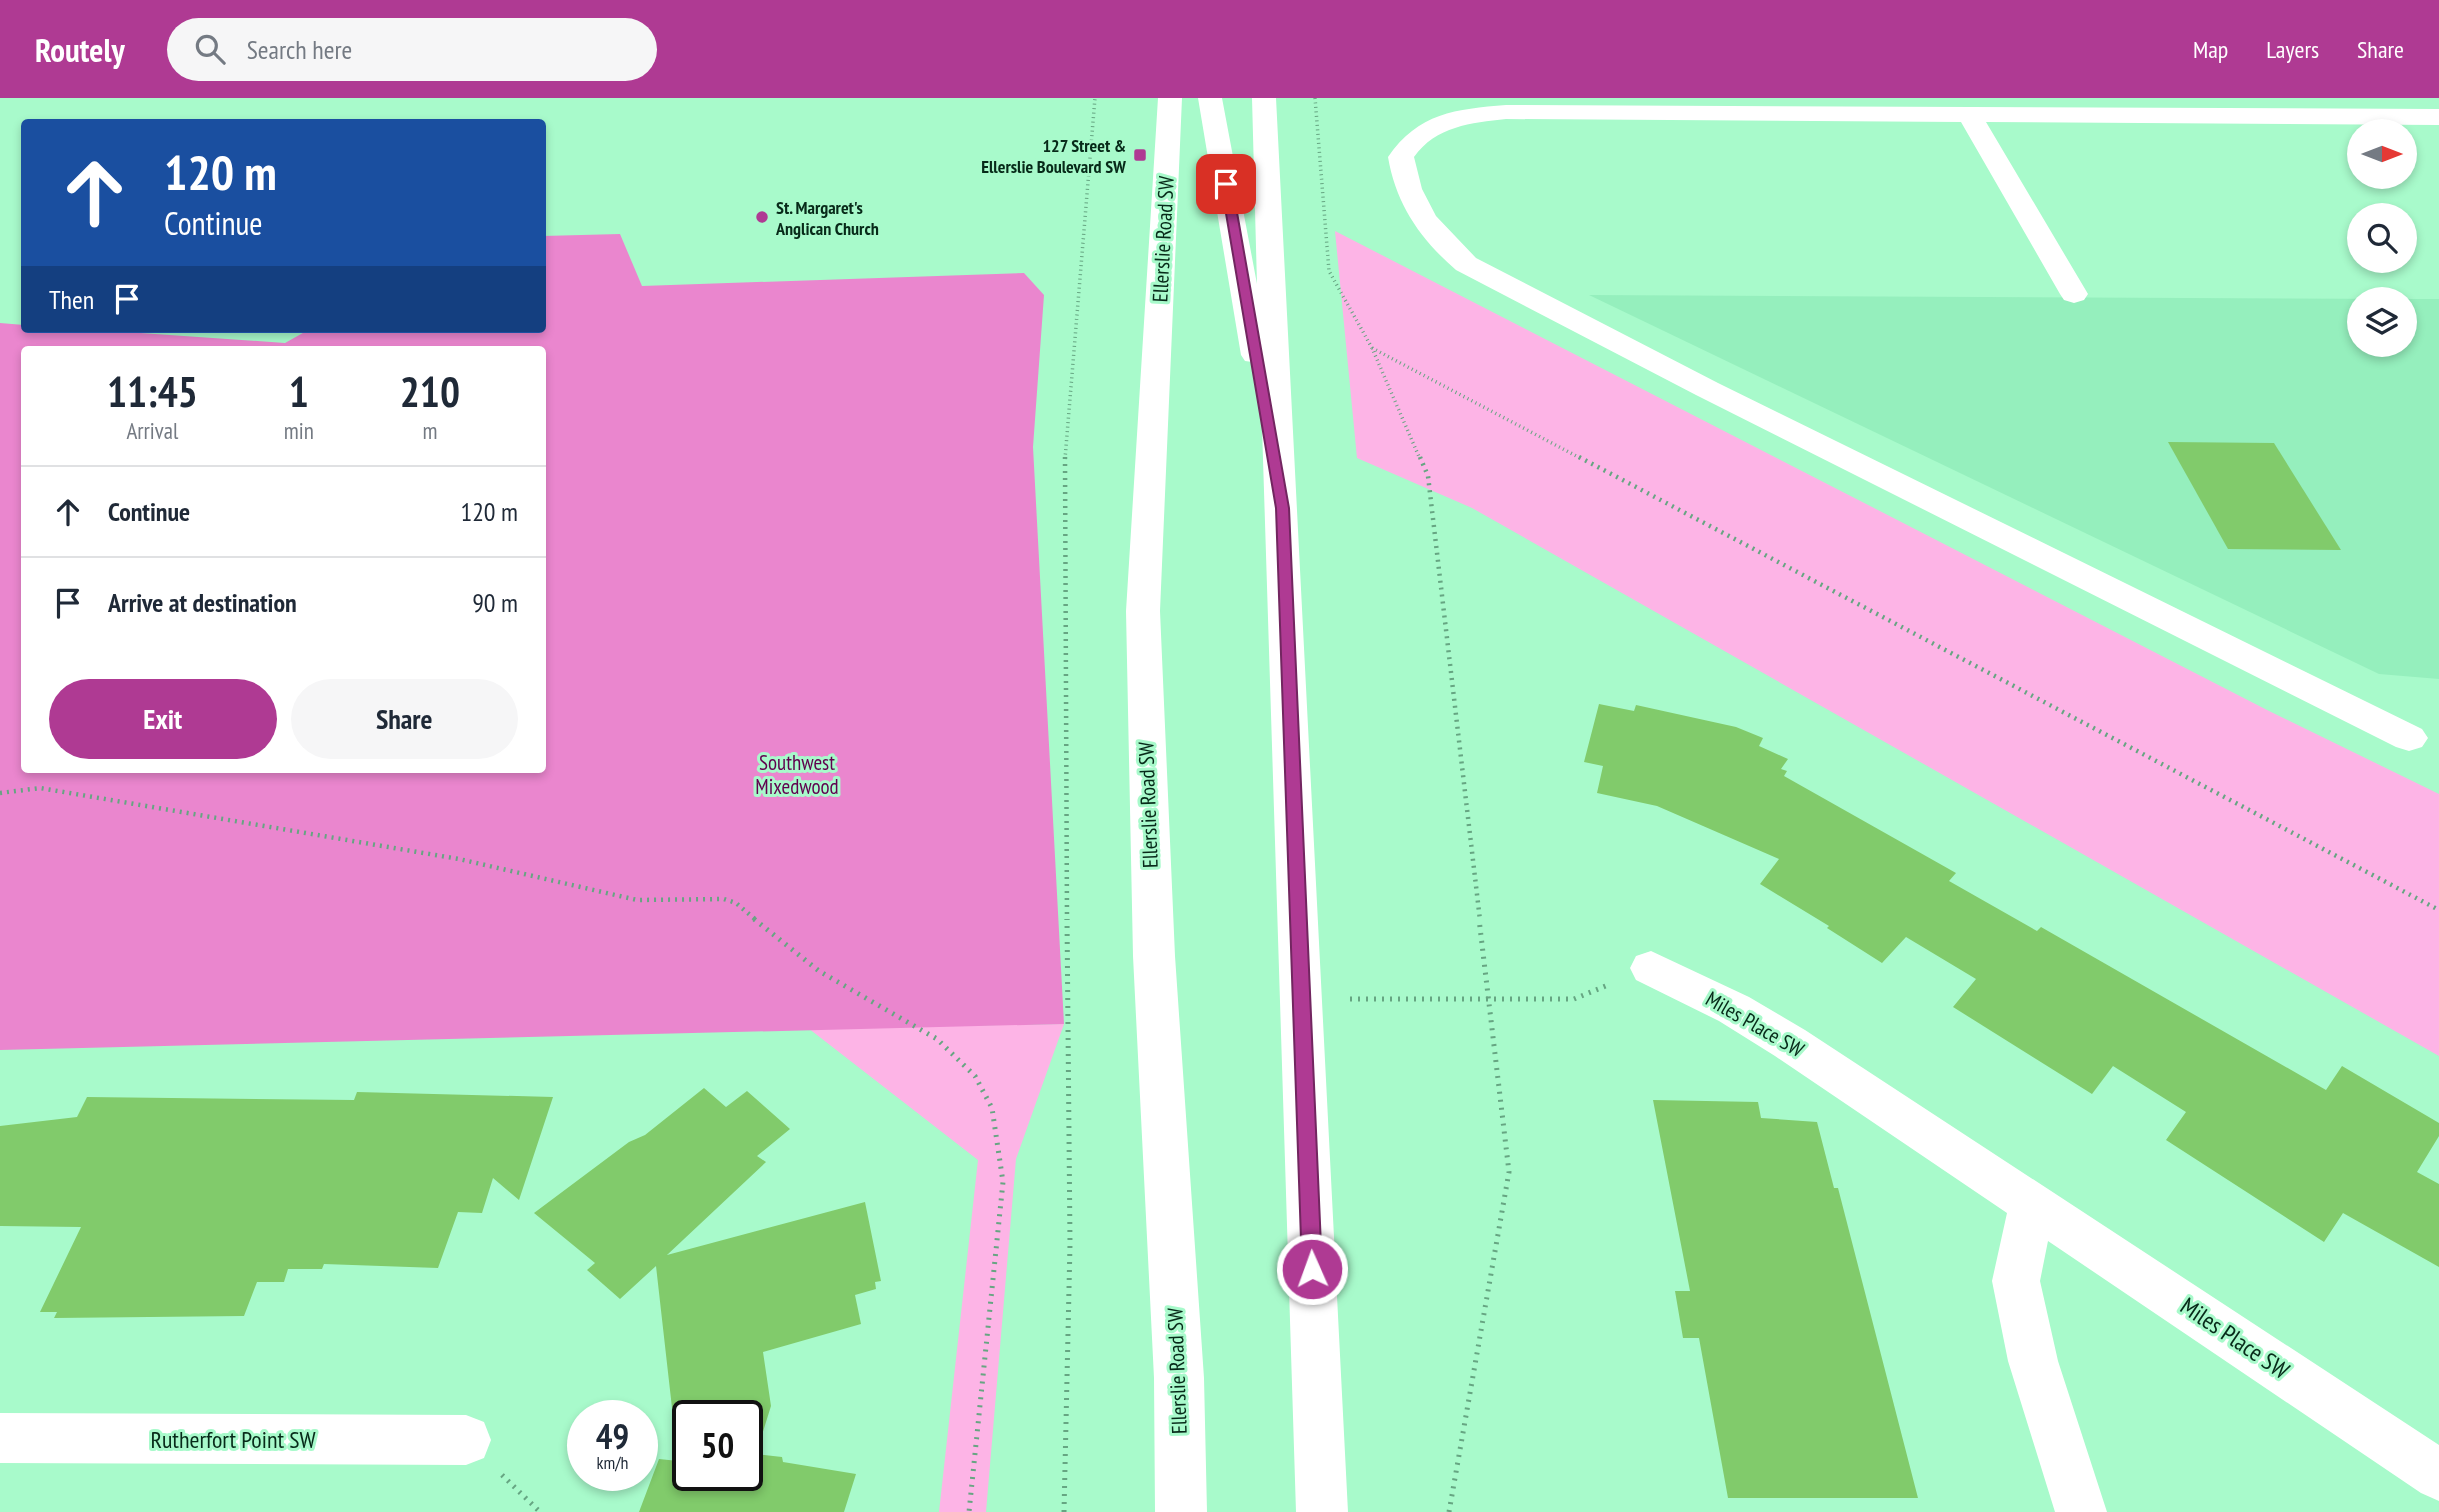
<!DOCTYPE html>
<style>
:root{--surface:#fff;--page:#f6f6f7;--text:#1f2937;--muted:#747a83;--line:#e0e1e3;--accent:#af3a93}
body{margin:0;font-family:"PT Sans Narrow",sans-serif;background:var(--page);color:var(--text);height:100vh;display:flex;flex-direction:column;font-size:26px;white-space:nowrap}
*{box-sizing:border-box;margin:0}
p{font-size:23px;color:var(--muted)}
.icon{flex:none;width:38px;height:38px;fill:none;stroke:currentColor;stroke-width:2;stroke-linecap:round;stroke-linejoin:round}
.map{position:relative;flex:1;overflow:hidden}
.drawer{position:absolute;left:21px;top:248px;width:525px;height:427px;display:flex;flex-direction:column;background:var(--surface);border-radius:7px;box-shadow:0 4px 10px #0003}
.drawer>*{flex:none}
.banner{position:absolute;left:21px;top:21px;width:525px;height:214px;border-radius:7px;box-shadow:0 4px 10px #0003;background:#1a4fa0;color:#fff;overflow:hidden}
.needle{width:46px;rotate:90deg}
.controls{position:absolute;left:2347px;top:21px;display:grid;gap:14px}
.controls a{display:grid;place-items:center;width:70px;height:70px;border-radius:50%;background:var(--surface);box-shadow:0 4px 10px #0003;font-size:35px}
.speed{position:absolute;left:567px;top:1302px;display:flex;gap:14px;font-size:35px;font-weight:700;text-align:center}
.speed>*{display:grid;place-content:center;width:91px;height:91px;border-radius:50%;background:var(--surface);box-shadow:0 4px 10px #0003;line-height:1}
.speed small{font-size:18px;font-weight:400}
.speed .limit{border:4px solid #111;border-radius:10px;background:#fff;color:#111}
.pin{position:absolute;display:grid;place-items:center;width:60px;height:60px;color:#fff;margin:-30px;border-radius:14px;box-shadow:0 4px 10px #0006}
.me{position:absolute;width:77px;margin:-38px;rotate:358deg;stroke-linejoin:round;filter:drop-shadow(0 0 5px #0008)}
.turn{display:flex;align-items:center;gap:24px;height:147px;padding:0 28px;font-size:32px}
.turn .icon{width:91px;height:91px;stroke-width:2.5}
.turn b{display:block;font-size:49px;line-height:60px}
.then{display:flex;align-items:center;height:66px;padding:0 28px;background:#0003;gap:14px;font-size:26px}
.eta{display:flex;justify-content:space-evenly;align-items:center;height:119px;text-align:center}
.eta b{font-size:42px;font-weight:800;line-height:49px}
.action{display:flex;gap:14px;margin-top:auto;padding:14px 28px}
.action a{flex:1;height:80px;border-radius:42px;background:var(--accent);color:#fff;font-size:28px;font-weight:800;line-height:80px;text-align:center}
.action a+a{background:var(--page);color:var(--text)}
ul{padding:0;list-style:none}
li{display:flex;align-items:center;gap:21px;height:91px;padding:0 28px;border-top:2px solid var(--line)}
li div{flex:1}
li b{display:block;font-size:26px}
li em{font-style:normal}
header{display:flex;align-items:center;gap:42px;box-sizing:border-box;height:98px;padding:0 35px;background:var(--accent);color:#fff}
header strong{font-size:33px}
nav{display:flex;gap:38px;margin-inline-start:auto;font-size:24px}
.search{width:490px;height:63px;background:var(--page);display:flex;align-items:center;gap:18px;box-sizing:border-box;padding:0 24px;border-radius:38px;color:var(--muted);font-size:26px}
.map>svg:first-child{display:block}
.built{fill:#95efbd}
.green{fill:#fdb4e6}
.forest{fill:#ea86ce;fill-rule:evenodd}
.building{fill:#81cb6b;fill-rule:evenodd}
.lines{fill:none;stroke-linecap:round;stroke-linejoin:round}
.path-far2{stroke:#66a582;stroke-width:3.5;stroke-dasharray:1 3.5;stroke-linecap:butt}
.path-far1{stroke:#66a582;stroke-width:4.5;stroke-dasharray:2 5;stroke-linecap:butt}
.path{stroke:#66a582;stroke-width:5;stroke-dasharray:2 6;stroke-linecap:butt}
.minor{fill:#fff;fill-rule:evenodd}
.major{fill:#fff;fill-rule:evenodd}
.route{fill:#af3a93;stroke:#722660;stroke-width:2}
.poi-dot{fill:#af3a93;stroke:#a8facb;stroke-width:2.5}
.labels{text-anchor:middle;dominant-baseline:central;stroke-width:6;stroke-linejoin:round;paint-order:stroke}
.far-poi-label{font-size:18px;font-weight:bold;fill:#072a19;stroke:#a8facb;text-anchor:end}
.street-label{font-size:21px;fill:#072a19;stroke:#a8facb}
.park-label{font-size:21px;fill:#60014e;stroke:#a8facb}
.near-street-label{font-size:24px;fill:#072a19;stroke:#a8facb}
</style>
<header>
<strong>Routely</strong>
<div class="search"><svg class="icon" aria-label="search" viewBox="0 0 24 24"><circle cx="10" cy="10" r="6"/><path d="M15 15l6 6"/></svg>Search here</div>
<nav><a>Map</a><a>Layers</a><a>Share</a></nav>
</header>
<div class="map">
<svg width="2439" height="1414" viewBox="0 0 2439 1414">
<rect width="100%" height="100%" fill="#a8facb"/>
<polygon class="built" points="1589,197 2401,201 2359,201 2359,247 2404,247 2405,201 2439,201 2439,581 2379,576"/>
<g class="green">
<polygon points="1335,133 2269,613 2439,696 2439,958 1472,410 1357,360"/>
<polygon points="1064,926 1016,1061 986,1414 939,1414 978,1062 808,930"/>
</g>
<path class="forest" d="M 620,136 L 642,188 L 1024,175 L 1044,197 L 1033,349 L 1064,926 L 0,952 L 0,225 L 24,227 L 24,231 L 83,231 L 285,245 L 310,231 L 542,231 L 543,138 ZM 24,252 L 542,252 L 542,672 L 24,672 Z"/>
<g class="building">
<polygon points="2168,344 2274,345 2341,452 2228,451"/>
<polygon points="1599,606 1634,613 1636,607 1736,629 1763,640 1759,648 1788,661 1781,671 1787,673 1784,678 1956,775 1949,783 2037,833 2041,829 2326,992 2342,968 2439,1025 2439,1038 2417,1074 2439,1086 2439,1169 2343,1115 2324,1144 2166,1042 2186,1014 2113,968 2092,996 1953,909 1976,881 1906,839 1882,865 1827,830 1829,828 1760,786 1779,761 1657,708 1597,695 1603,668 1584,664"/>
<path d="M 704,990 L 726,1009 L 747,993 L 790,1031 L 757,1058 L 766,1064 L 667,1157 L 865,1104 L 881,1183 L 875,1184 L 876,1191 L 855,1197 L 861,1226 L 763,1254 L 771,1308 L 756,1356 L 782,1359 L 783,1364 L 856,1376 L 844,1414 L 639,1414 L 659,1361 L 678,1363 L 656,1168 L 620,1201 L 587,1172 L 595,1165 L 534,1115 L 629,1044 L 645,1037 ZM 688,1318 L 747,1318 L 747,1377 L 688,1377 Z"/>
<polygon points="357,994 553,999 519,1102 493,1080 482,1115 458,1114 438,1170 324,1166 322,1171 288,1171 284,1184 257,1184 244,1218 54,1220 57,1214 40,1214 81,1129 0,1128 0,1028 77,1019 87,999 354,1002"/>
<polygon points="1653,1002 1758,1004 1761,1020 1817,1024 1834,1090 1838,1090 1918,1400 1728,1400 1699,1240 1683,1240 1675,1193 1690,1193"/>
</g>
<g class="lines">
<g class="path-far2">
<polyline points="1315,0 1329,173 1372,250 1420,361"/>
<polyline points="1372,250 1582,361"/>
<polyline points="1065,361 1095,0"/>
</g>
<g class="path-far1">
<polyline points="1065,359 1067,822"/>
<polyline points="1420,359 1428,378 1480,822"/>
<polyline points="1579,359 2439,812"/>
<polyline points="0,695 40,690 459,761 637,802 724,801 736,805 756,822"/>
</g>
<g class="path">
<polyline points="754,821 819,873 937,941 975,978 992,1010 1003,1084 969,1414"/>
<polyline points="1350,901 1574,901 1608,887"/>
<polyline points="502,1377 540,1414"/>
<polyline points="1064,1414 1070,1146 1067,821"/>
<polyline points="1449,1414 1509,1074 1479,821"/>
</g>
<g class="minor">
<path d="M 1506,7 L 2439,11 L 2439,27 L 1986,24 L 2088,196 L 2084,202 L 2074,205 L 2064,202 L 2060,196 L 1961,24 L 1506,21 C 1471,25 1436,28 1414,59 L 1422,91 L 1436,118 L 1476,160 L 1718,285 L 2422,631 L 2428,640 L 2422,649 L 2409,653 L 2396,649 L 1696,297 L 1456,172 C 1420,141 1396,106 1388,59 C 1418,15 1456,11 1506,7 Z"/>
<polygon points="1651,853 1749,899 1805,932 2439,1347 2439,1403 2421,1395 2048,1143 2040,1183 2058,1263 2107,1414 2055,1414 2008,1263 1992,1183 2007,1115 1775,958 1719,923 1636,882 1630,870 1636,858"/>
<polygon points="0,1315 466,1317 484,1324 491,1342 484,1360 466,1367 0,1365"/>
</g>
<g class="major">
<polygon points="1158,0 1182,0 1160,513 1175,858 1204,1280 1207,1414 1155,1414 1154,1280 1133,858 1126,513"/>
<polygon points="1198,0 1222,0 1257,186 1252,0 1276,0 1348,1414 1296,1414 1260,265 1245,263 1241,257"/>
</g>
</g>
<polygon class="route" points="1226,83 1232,86 1289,410 1322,1171 1319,1177 1312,1180 1305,1177 1302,1171 1276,410 1221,86"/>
<g class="poi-dot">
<rect x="1133" y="50" width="14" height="14" rx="3.5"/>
<circle cx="762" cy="119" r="7"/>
</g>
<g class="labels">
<g class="far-poi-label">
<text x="1126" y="47">127 Street &amp;<tspan x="1126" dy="21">Ellerslie Boulevard SW</tspan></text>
<text x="776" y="109" text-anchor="start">St. Margaret's<tspan x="776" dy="21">Anglican Church</tspan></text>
</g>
<g class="street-label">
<text transform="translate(1163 141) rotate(-87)">Ellerslie Road SW</text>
<text transform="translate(1148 707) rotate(-92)">Ellerslie Road SW</text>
<text transform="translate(1755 926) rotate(30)">Miles Place SW</text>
<text transform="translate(1177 1273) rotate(-92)">Ellerslie Road SW</text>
</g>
<g class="park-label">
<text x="797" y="664">Southwest<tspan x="797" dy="24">Mixedwood</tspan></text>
</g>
<g class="near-street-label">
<text transform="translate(2235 1240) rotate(34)">Miles Place SW</text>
<text x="233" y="1341">Rutherfort Point SW</text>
</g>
</g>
</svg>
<div class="controls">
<a><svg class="needle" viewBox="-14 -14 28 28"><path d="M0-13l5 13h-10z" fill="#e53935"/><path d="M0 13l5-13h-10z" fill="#747a83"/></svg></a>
<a><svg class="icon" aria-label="search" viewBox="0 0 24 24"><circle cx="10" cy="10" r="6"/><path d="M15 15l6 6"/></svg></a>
<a><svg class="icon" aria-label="layers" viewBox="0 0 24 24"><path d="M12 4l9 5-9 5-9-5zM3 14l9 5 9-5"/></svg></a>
</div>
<div class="speed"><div>49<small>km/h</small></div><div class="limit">50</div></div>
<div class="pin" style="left:1226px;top:86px;background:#d93025"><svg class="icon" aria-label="arrive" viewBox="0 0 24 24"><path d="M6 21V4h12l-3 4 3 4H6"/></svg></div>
<svg class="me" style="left:1312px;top:1171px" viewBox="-20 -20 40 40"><circle r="17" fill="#af3a93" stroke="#fff" stroke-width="3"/><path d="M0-11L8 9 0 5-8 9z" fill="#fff"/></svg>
<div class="banner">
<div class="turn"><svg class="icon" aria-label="ahead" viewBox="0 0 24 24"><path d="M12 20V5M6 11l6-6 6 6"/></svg><div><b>120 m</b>Continue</div></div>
<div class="then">Then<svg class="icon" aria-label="arrive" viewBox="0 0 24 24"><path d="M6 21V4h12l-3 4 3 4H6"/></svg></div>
</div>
<section class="drawer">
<div class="eta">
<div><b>11:45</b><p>Arrival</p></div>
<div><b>1</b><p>min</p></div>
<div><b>210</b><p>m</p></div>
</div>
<ul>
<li><svg class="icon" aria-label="ahead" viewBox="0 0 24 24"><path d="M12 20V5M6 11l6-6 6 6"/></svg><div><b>Continue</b></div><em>120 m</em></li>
<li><svg class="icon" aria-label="arrive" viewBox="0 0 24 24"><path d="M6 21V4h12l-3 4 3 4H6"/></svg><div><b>Arrive at destination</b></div><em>90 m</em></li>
</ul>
<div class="action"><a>Exit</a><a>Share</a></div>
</section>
</div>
